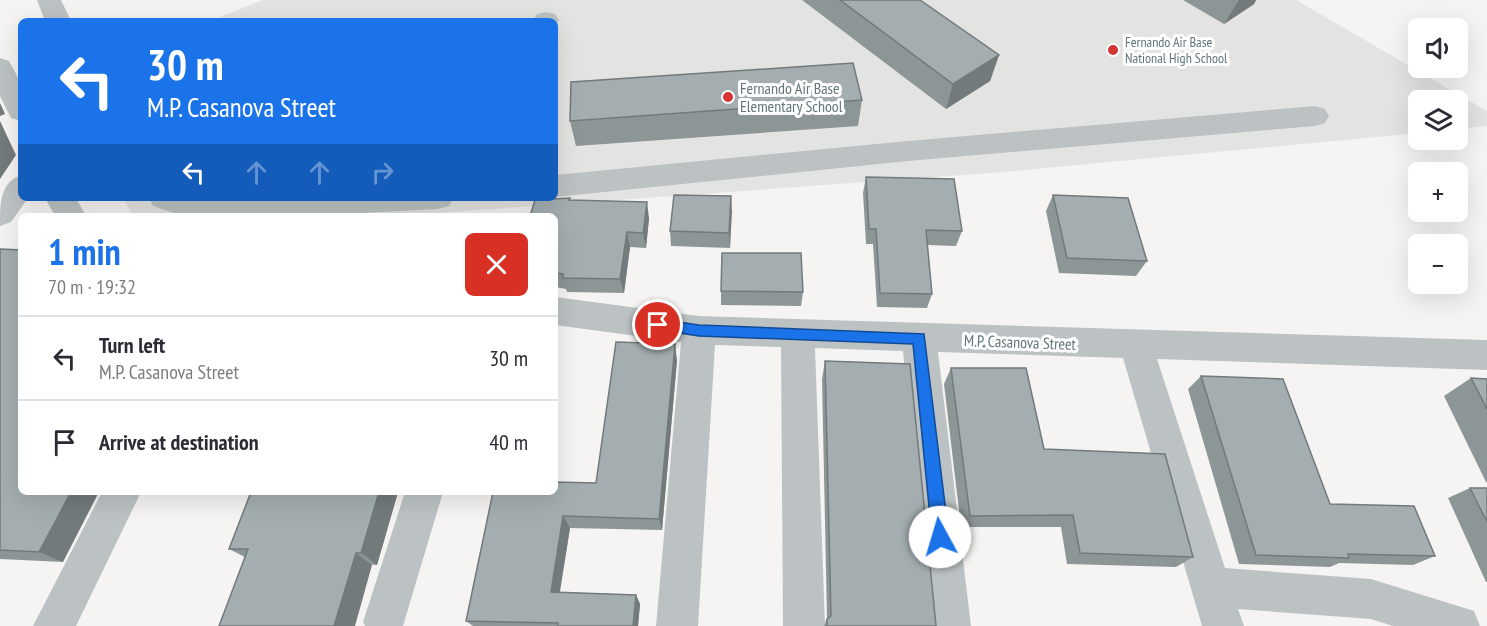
<!DOCTYPE html>
<meta charset="utf-8">
<style>
:root{--surface:#fff;--page:#f7f7f7;--text:#2b2b33;--muted:#7c7c81;--line:#e1e1e2;--accent:#1a73e8}
body{margin:0;font-family:"PT Sans Narrow",sans-serif;background:var(--page);color:var(--text);height:100vh;display:flex;flex-direction:column;font-size:22px;white-space:nowrap}
*{box-sizing:border-box;margin:0}
p{font-size:20px;color:var(--muted)}
.icon{flex:none;width:33px;height:33px;fill:none;stroke:currentColor;stroke-width:2;stroke-linecap:round;stroke-linejoin:round}
.map{position:relative;flex:1;overflow:hidden}
.sheet{position:absolute;left:18px;top:213px;width:540px;height:282px;display:flex;flex-direction:column;background:var(--surface);border-radius:9px;box-shadow:0 6px 24px #0002}
.sheet>*{flex:none}
.hud{position:absolute;left:18px;top:18px;width:540px;height:183px;border-radius:9px;box-shadow:0 6px 24px #0002;background:#1a73e8;color:#fff;overflow:hidden}
.fabs{position:absolute;left:1408px;top:18px;display:grid;gap:12px}
.fabs a{display:grid;place-items:center;width:60px;height:60px;border-radius:9px;background:var(--surface);box-shadow:0 6px 24px #0002;font-size:30px}
.pin{position:absolute;display:grid;place-items:center;width:51px;height:51px;color:#fff;margin:-26px;border:3px solid #fff;border-radius:50%;box-shadow:0 2px 6px #0007}
.me{position:absolute;width:66px;margin:-33px;rotate:354deg;stroke-linejoin:round;filter:drop-shadow(0 0 4px #0008)}
.turn{display:flex;align-items:center;gap:21px;height:126px;padding:0 30px;font-size:27px}
.turn .icon{width:78px;height:78px;stroke-width:2.5}
.turn b{display:block;font-size:42px;line-height:51px}
.lanes{display:flex;align-items:center;height:57px;padding:0 30px;background:#0003;justify-content:center;gap:30px;direction:ltr}
.lanes .off{opacity:.35}
.round{display:grid;place-items:center;flex:none;width:63px;height:63px;border-radius:9px;background:var(--page)}
.headline{display:flex;align-items:center;justify-content:space-between;height:102px;padding:0 30px}
h1{font-size:36px;font-weight:800;line-height:45px;color:var(--accent)}
ul{padding:0;list-style:none}
li{display:flex;align-items:center;gap:18px;height:84px;padding:0 30px;border-top:2px solid var(--line)}
li div{flex:1}
li b{display:block;font-size:22px}
li em{font-style:normal}
.map>svg:first-child{display:block}
.built{fill:#e3e4e2}
.lines{fill:none;stroke-linecap:round;stroke-linejoin:round}
.minor{fill:#bcc2c3;fill-rule:evenodd}
.wall{fill:#8d9697}
.shaded-wall{fill:#737a7b}
.building{fill:#a4aeb0;stroke:#737a7b;stroke-width:1.5}
.route{fill:#1a73e8;stroke:#114b97;stroke-width:1.5}
.poi-dot{fill:#d43432;stroke:#fff;stroke-width:2}
.labels{text-anchor:middle;dominant-baseline:central;stroke-width:6;stroke-linejoin:round;paint-order:stroke}
.far-poi-label{font-size:14px;fill:#62767a;stroke:#fff;text-anchor:start}
.poi-label{font-size:16px;fill:#62767a;stroke:#fff;text-anchor:start}
.street-label{font-size:16px;fill:#62767a;stroke:#fff}
</style>
<div class="map">
<svg width="1487" height="626" viewBox="0 0 1487 626">
<rect width="100%" height="100%" fill="#f5f4f2"/>
<polygon class="built" points="263,0 1296,0 1487,111 1487,126 1458,129 1458,100 1419,100 1419,133 991,173 395,216 132,216 124,198 555,198 555,21 210,21"/>
<g class="lines">
<g class="minor">
<polygon points="37,0 61,0 71,21 45,21"/>
<polygon points="546,12 555,14 559,20 555,27 555,21 533,21 537,14"/>
<polygon points="0,58 9,61 21,83 21,121 11,118 0,96"/>
<polygon points="1315,106 1325,109 1329,116 1325,123 1315,126 908,161 555,197 555,175 908,141"/>
<path d="M 21,175 L 21,198 L 28,198 L 11,222 L 0,226 C 0,203 0,183 21,175 Z"/>
<polygon points="45,198 76,198 86,216 55,216"/>
<polygon points="149,198 453,198 449,206 438,209 302,216 183,216 153,206"/>
<polygon points="555,297 699,316 1487,340 1487,370 1157,359 1225,568 1371,579 1474,611 1480,626 1393,626 1371,619 1238,609 1244,626 1202,626 1123,358 938,352 971,626 929,626 903,351 815,348 825,626 783,626 781,347 715,345 698,626 656,626 681,342 555,325"/>
<polygon points="102,492 141,492 76,626 33,626"/>
<polygon points="405,492 443,492 403,626 365,626 363,622"/>
</g>
</g>
<g class="wall">
<polygon points="802,0 920,0 999,55 990,81 946,109"/>
<polygon points="1183,0 1256,0 1254,4 1224,24"/>
<polygon points="862,100 858,126 576,146 570,121"/>
<polygon points="866,177 962,231 956,246 927,245 932,294 927,308 877,307 873,244 866,244 863,193"/>
<polygon points="1053,195 1147,261 1136,276 1059,273 1046,211"/>
<polygon points="731,196 730,248 671,246 670,231"/>
<polygon points="570,198 570,200 649,218 646,248 630,247 624,293 567,292 566,289 555,287 555,216"/>
<polygon points="0,249 63,562 0,559"/>
<polygon points="721,291 803,292 801,306 721,305"/>
<polygon points="677,360 662,530 570,528 560,592 636,595 640,604 638,626 473,626 466,621 493,492 596,483"/>
<polygon points="825,361 936,626 824,626 827,618 822,379"/>
<polygon points="951,368 1044,449 1193,557 1176,567 1067,564 1061,527 961,527 944,384"/>
<polygon points="1201,376 1330,504 1435,556 1413,565 1339,563 1330,567 1239,564 1188,389"/>
<polygon points="1471,378 1487,379 1487,482 1486,482 1444,396"/>
<polygon points="1470,488 1487,488 1487,582 1486,582 1448,498"/>
<polygon points="251,492 398,492 377,565 245,557 229,549"/>
</g>
<g class="shaded-wall">
<polygon points="1239,0 1256,0 1254,4 1224,24"/>
<polygon points="999,55 990,81 946,109 953,84"/>
<polygon points="0,103 5,114 0,116"/>
<polygon points="0,121 16,155 0,179"/>
<polygon points="731,196 732,212 730,248 729,233"/>
<polygon points="647,202 649,218 646,248 643,233"/>
<polygon points="627,232 630,247 624,293 620,279"/>
<polygon points="675,344 677,360 662,530 659,519"/>
<polygon points="71,492 99,492 63,562 39,552"/>
<polygon points="379,492 398,492 377,565 361,553"/>
<polygon points="563,516 570,528 558,601 551,592"/>
<polygon points="356,553 372,565 355,626 334,626"/>
<polygon points="636,595 640,604 638,626 633,626"/>
</g>
<g class="building">
<polygon points="840,0 920,0 999,55 953,84"/>
<polygon points="853,63 862,100 570,121 571,82"/>
<polygon points="866,177 954,179 962,231 926,230 932,294 880,293 876,229 869,229"/>
<polygon points="674,195 731,196 729,233 670,231"/>
<polygon points="1053,195 1128,198 1147,261 1067,258"/>
<polygon points="570,198 569,200 647,202 643,233 627,232 620,279 563,278 563,274 555,273 555,216 530,216 535,200"/>
<polygon points="398,214 397,216 370,216"/>
<polygon points="0,249 21,250 21,492 71,492 39,552 0,550"/>
<polygon points="722,253 801,253 803,292 721,291"/>
<polygon points="616,342 675,344 659,519 563,516 551,592 636,595 633,626 558,626 558,623 466,621 493,492 555,492 555,482 596,483"/>
<polygon points="825,361 910,364 936,626 827,626 827,619 831,616"/>
<polygon points="951,368 1026,368 1044,449 1165,454 1193,557 1080,553 1073,515 970,516"/>
<polygon points="1201,376 1283,379 1330,504 1414,506 1435,556 1348,554 1349,558 1256,555"/>
<polygon points="1471,378 1487,379 1487,409"/>
<polygon points="1470,488 1487,488 1487,522"/>
<polygon points="251,492 379,492 361,553 356,553 334,626 219,626 248,549 229,549"/>
</g>
<polygon class="route" points="658,319 699,325 924,334 949,537 946,543 940,545 935,543 932,537 913,344 699,336 653,329 651,325 653,321"/>
<g class="poi-dot">
<circle cx="1113" cy="50" r="6"/>
<circle cx="728" cy="97" r="6"/>
</g>
<g class="labels">
<g class="far-poi-label">
<text x="1125" y="42">Fernando Air Base<tspan x="1125" dy="16">National High School</tspan></text>
</g>
<g class="poi-label">
<text x="740" y="88">Fernando Air Base<tspan x="740" dy="18">Elementary School</tspan></text>
</g>
<g class="street-label">
<text transform="translate(1020 342) rotate(2)">M.P. Casanova Street</text>
</g>
</g>
</svg>
<div class="fabs">
<a><svg class="icon" aria-label="sound" viewBox="0 0 24 24"><path d="M4 9h4l5-4v14l-5-4H4zM17 9q2 3 0 6"/></svg></a>
<a><svg class="icon" aria-label="layers" viewBox="0 0 24 24"><path d="M12 4l9 5-9 5-9-5zM3 14l9 5 9-5"/></svg></a>
<a>+</a>
<a>−</a>
</div>
<div class="pin" style="left:658px;top:325px;background:#d93025"><svg class="icon" aria-label="arrive" viewBox="0 0 24 24"><path d="M6 21V4h12l-3 4 3 4H6"/></svg></div>
<svg class="me" style="left:940px;top:537px" viewBox="-20 -20 40 40"><circle r="19" fill="#fff"/><path d="M0-13L10 11 0 6-10 11z" fill="#1a73e8"/></svg>
<div class="hud">
<div class="turn"><svg class="icon" aria-label="left" viewBox="0 0 24 24"><path d="M17 20v-9H6M10 6l-5 5 5 5"/></svg><div><b>30 m</b>M.P. Casanova Street</div></div>
<div class="lanes"><svg class="icon" aria-label="left" viewBox="0 0 24 24"><path d="M17 20v-9H6M10 6l-5 5 5 5"/></svg><svg class="icon off" aria-label="ahead" viewBox="0 0 24 24"><path d="M12 20V5M6 11l6-6 6 6"/></svg><svg class="icon off" aria-label="ahead" viewBox="0 0 24 24"><path d="M12 20V5M6 11l6-6 6 6"/></svg><svg class="icon off" aria-label="right" viewBox="0 0 24 24"><path d="M7 20v-9h11M14 6l5 5-5 5"/></svg></div>
</div>
<section class="sheet">
<div class="headline"><div><h1>1 min</h1><p>70 m · 19:32</p></div><a class="round" style="background:#d93025;color:#fff"><svg class="icon" aria-label="close" viewBox="0 0 24 24"><path d="M6 6l12 12M18 6L6 18"/></svg></a></div>
<ul>
<li><svg class="icon" aria-label="left" viewBox="0 0 24 24"><path d="M17 20v-9H6M10 6l-5 5 5 5"/></svg><div><b>Turn left</b><p>M.P. Casanova Street</p></div><em>30 m</em></li>
<li><svg class="icon" aria-label="arrive" viewBox="0 0 24 24"><path d="M6 21V4h12l-3 4 3 4H6"/></svg><div><b>Arrive at destination</b></div><em>40 m</em></li>
</ul>
</section>
</div>
